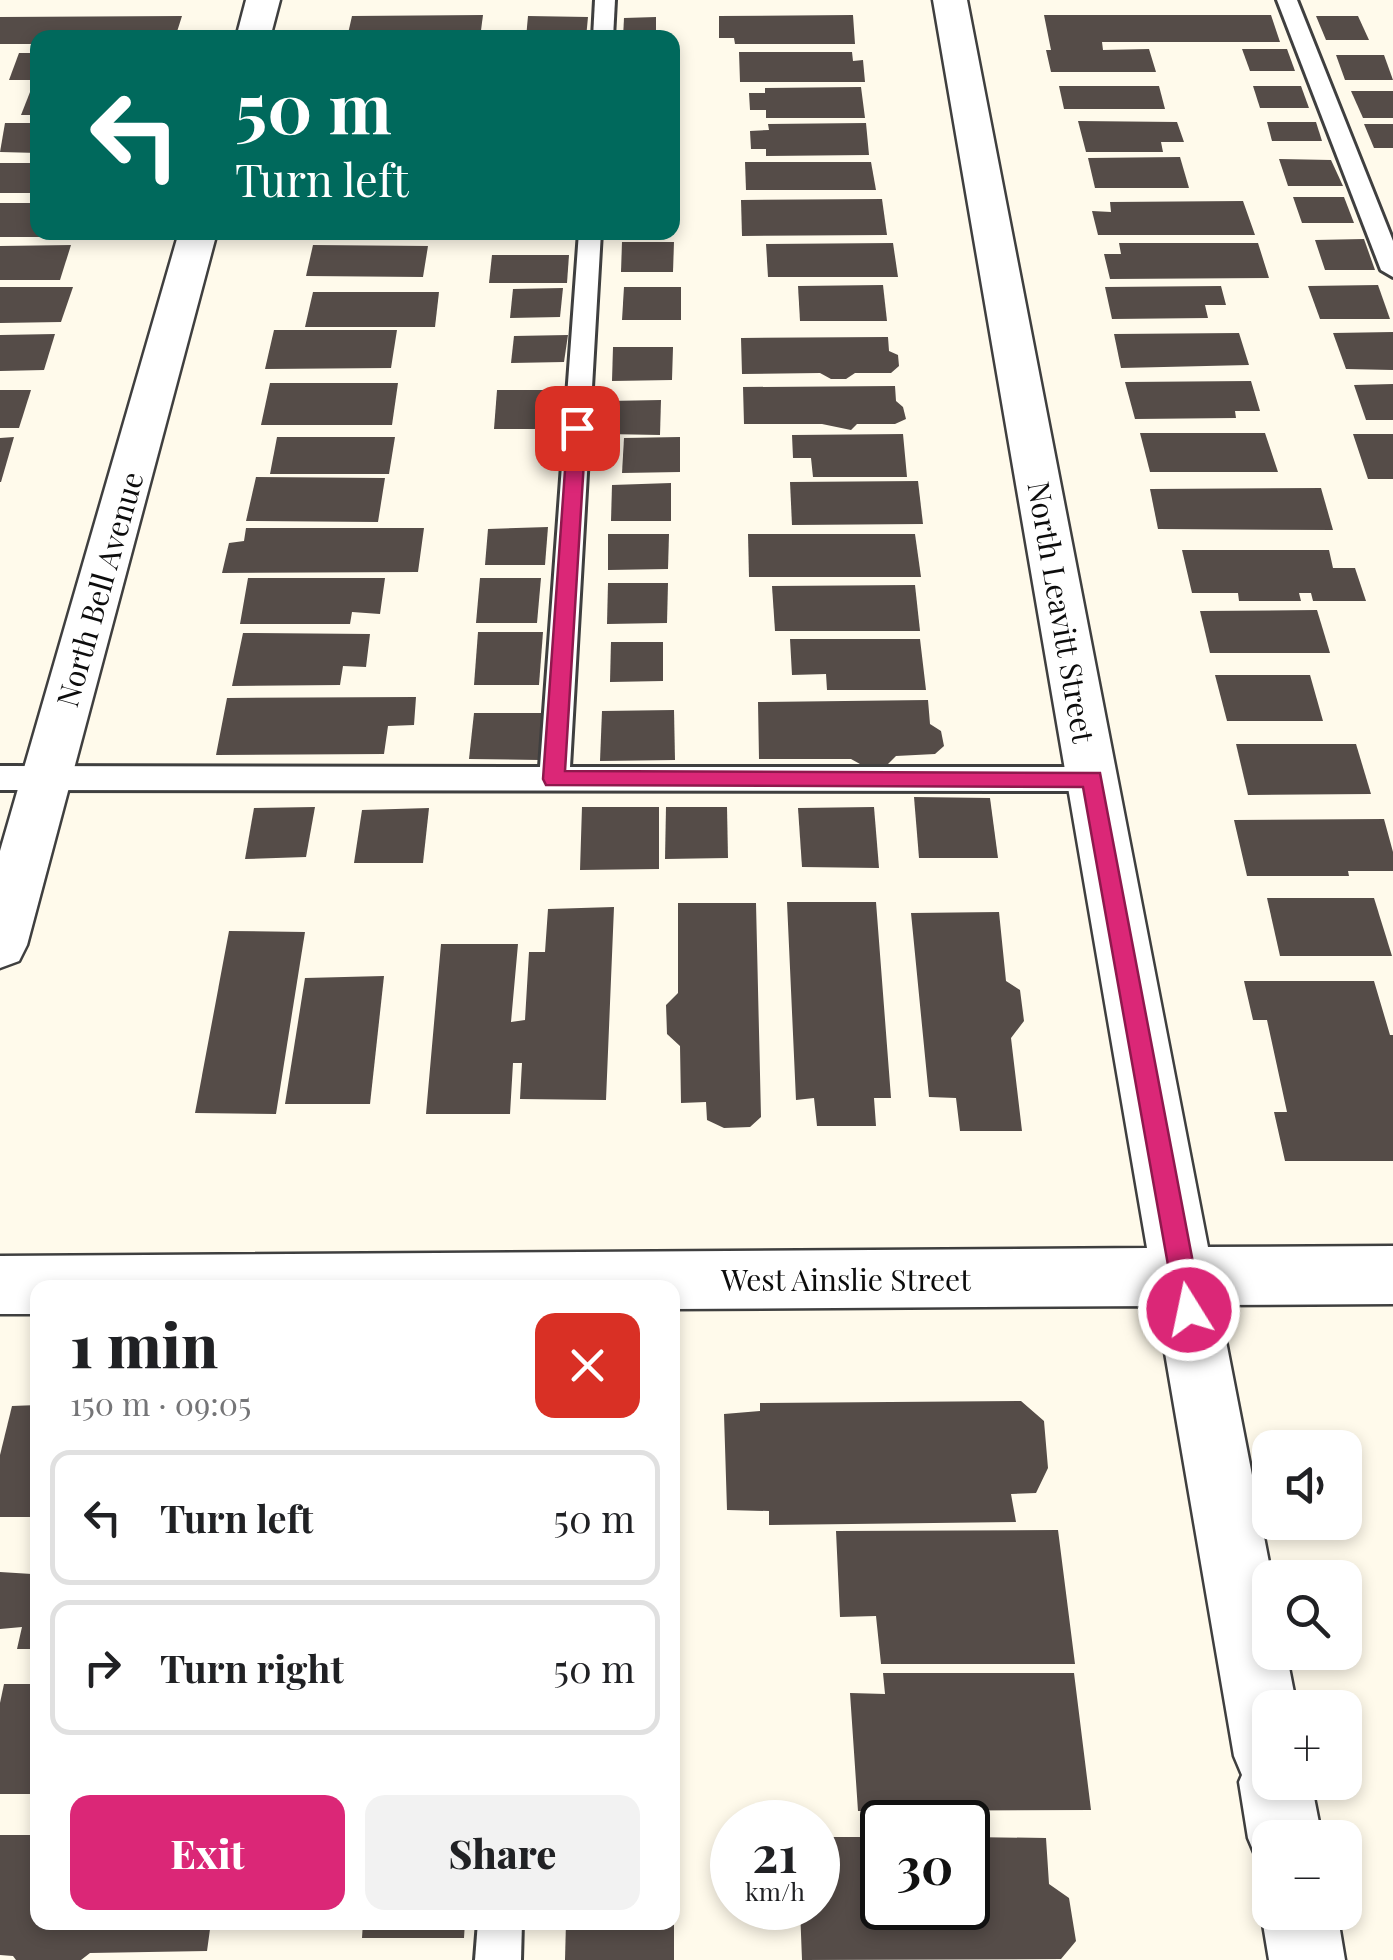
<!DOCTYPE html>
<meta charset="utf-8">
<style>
:root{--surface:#fff;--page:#f2f2f2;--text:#202124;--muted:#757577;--line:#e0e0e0;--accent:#db2777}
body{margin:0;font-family:"Playfair Display",serif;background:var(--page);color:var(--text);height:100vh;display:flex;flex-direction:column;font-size:38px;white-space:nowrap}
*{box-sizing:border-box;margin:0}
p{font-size:32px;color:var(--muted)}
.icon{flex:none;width:55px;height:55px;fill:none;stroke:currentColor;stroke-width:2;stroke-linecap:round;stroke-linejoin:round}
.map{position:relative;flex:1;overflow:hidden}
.panel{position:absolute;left:30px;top:1280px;width:650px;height:650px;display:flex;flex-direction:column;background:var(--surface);border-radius:20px;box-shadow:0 5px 15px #0003}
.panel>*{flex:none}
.guide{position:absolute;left:30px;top:30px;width:650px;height:210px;border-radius:20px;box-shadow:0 5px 15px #0003;background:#00695c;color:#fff;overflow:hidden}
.buttons{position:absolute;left:1252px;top:1430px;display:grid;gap:20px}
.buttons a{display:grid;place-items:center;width:110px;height:110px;border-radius:20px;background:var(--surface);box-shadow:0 5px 15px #0003;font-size:50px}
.speed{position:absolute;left:710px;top:1800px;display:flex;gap:20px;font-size:50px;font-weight:700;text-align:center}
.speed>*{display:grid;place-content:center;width:130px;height:130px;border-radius:50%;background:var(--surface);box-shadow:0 5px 15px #0003;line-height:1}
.speed small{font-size:25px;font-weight:400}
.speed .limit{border:5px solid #111;border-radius:15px;background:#fff;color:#111}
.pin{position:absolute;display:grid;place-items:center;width:85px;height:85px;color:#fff;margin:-42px;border-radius:20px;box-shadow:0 5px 15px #0006}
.me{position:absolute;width:110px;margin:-55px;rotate:350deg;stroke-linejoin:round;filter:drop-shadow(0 0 8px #0008)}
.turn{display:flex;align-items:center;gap:35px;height:210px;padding:0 40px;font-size:45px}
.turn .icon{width:130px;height:130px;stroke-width:2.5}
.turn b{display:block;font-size:70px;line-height:85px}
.round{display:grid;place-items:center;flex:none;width:105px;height:105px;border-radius:20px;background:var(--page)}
.headline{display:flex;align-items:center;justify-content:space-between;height:170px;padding:0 40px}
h1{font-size:60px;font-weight:800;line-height:75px}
.primary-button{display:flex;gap:20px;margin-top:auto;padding:20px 40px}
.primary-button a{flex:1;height:115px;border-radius:20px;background:var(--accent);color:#fff;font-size:40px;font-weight:800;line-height:115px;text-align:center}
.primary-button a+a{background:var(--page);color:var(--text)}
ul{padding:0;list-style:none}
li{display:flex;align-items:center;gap:30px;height:135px;margin:0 20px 15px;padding:0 20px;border:5px solid var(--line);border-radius:20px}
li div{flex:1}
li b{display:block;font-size:38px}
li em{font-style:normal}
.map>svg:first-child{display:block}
.building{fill:#554c48}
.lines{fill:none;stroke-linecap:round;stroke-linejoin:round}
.lane-casing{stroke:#3f3f3f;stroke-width:6}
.street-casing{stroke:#3f3f3f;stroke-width:5}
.lane{fill:#fff;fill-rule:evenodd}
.street{fill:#fff;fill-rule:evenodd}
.route{fill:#db2777;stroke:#8e194d;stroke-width:2.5}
.labels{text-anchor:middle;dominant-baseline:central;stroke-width:10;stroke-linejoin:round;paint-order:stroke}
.street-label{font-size:30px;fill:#0c0c0c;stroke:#fff}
</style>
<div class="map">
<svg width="1393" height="1960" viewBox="0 0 1393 1960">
<rect width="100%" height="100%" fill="#fffaeb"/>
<g class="building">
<polygon points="483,15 480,38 347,38 352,16"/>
<polygon points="853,15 855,44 735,44 734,38 719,38 719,16"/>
<polygon points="1044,15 1271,15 1280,42 1102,42 1103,50 1149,49 1156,72 1051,72 1046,50 1051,50"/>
<polygon points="182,16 175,38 38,38 38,44 0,44 0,17"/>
<polygon points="528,16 588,17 586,38 526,38"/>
<polygon points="1316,16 1358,16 1369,40 1326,40"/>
<polygon points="656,17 656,38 623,38 624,18"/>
<polygon points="1242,49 1287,49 1295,71 1250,71"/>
<polygon points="739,52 852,52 853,61 863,60 865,82 740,82"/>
<polygon points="19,53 38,53 38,80 9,80"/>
<polygon points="1336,55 1384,55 1393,80 1345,80"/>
<polygon points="1059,86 1159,86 1165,109 1064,109"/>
<polygon points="1253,86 1301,86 1309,108 1260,108"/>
<polygon points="32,87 38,87 38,115 21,115"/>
<polygon points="861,87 865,118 766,118 766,110 750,110 749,93 765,93 765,88"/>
<polygon points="1351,91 1393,91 1393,118 1363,118"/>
<polygon points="1078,121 1177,122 1184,142 1161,142 1163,152 1086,152"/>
<polygon points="1267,122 1316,122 1322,141 1272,141"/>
<polygon points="5,123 38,123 38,153 0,152"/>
<polygon points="866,123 869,155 766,156 766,149 751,149 750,131 769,130 768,124"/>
<polygon points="1364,124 1393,124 1393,148 1374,148"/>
<polygon points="1180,157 1189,188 1095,188 1088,158"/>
<polygon points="1279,159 1331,160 1343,186 1288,186"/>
<polygon points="745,162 871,162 876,190 746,190"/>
<rect x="0" y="163" width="38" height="30"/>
<polygon points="1293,197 1344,197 1354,223 1302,223"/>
<polygon points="882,199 887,235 742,236 741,200"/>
<polygon points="1243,201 1255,235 1098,235 1092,211 1111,212 1110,202"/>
<polygon points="0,203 38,203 38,232 84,232 83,237 0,237"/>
<polygon points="1364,239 1375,270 1325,270 1315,240"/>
<polygon points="622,242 674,242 673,272 621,272"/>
<polygon points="893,243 898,277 768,277 766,244"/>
<polygon points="1119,243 1258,243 1269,278 1110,279 1104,254 1121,254"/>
<polygon points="71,245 60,280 0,280 0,246"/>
<polygon points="313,245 428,246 423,277 306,276"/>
<polygon points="492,255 569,255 567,283 489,283"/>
<polygon points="883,285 887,321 800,321 798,286"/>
<polygon points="1378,285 1390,319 1320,319 1308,286"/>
<polygon points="1221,286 1226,305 1205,305 1208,318 1112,319 1105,287"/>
<polygon points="0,287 73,287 61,322 0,323"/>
<polygon points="624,287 681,287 681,320 622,320"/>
<polygon points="563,288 560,317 510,318 513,289"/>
<polygon points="313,292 439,292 435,327 305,327"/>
<polygon points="274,330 397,330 391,368 265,369"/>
<polygon points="1393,332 1393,370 1346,369 1333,333"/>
<polygon points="1239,333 1249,365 1121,368 1114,334"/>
<polygon points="55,334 44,370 0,371 0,335"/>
<polygon points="568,335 564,362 511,363 514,336"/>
<polygon points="888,337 889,351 898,355 899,366 891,373 855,373 846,379 831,379 820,373 742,374 741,338"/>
<polygon points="613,347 673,347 672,380 612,381"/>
<polygon points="1251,381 1260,411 1235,411 1236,418 1135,419 1125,382"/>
<polygon points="270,383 398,383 392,425 261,425"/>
<polygon points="1393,384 1393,420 1366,420 1354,385"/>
<polygon points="895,386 896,401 903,407 906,419 895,424 857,424 851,430 822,424 744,424 743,387"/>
<polygon points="0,390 31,390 19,428 0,428"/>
<polygon points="497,390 559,390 557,429 494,429"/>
<polygon points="661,400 660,435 606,434 608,401"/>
<polygon points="1140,433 1265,433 1278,472 1150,472"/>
<polygon points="903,434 907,477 813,477 811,458 793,458 792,435"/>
<polygon points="1353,434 1393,434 1393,479 1368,479"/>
<polygon points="14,437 1,482 0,482 0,438"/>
<polygon points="277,437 395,437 389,474 270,474"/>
<polygon points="680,437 680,472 622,473 624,438"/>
<polygon points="256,477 385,478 378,522 246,521"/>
<polygon points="918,481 923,524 792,525 790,482"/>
<polygon points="671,483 671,521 611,521 612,485"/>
<polygon points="1321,488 1333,530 1158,529 1150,489"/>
<polygon points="548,527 545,565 485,565 488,529"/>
<polygon points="246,528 424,528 418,572 222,573 229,543 244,541"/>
<polygon points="608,534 669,534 668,569 608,570"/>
<polygon points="748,534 915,534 921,577 749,577"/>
<polygon points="1182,550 1329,550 1333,568 1355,568 1366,601 1313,601 1311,593 1299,593 1301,601 1239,601 1238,593 1192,593"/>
<polygon points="248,578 385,578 380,614 352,612 350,624 240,624"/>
<polygon points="480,578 541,578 537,623 476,623"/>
<polygon points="608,583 668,583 667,623 607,624"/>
<polygon points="915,585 920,631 775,631 772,586"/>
<polygon points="1317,610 1330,653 1210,653 1200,611"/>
<polygon points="478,632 543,632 539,685 474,685"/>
<polygon points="243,633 370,634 366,667 343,666 340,685 232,686"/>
<polygon points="790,639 920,639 926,690 827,690 826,674 792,675"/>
<polygon points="611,642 663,642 663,681 610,682"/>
<polygon points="1215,675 1310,675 1323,721 1227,721"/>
<polygon points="416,697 414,725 388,726 384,754 216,755 227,698"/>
<polygon points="928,700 930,724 941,731 944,746 935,754 896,756 888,764 860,764 851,759 759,759 758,702"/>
<polygon points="674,710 675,760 600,761 602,711"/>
<polygon points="474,713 544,713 540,760 469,759"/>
<polygon points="1236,744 1356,744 1371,794 1248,795"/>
<polygon points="914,797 990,798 998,858 919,858"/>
<polygon points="315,807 306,857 245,859 254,808"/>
<polygon points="582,807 659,807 659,869 580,870"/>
<polygon points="666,807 727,807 728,858 665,859"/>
<polygon points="874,807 879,868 802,867 798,808"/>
<polygon points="429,808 423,863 354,863 362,810"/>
<polygon points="1384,819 1393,852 1393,871 1348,871 1349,876 1247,876 1234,820"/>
<polygon points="1267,898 1374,898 1392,956 1280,956"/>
<polygon points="787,902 876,902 891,1098 874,1098 876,1126 817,1126 814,1098 796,1100"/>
<polygon points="678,903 756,903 761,1117 750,1127 724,1128 707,1120 706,1102 681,1103 680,1046 667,1034 666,1005 678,993"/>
<polygon points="614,907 606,1100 520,1099 522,1063 513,1063 510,1114 426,1114 441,944 518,944 511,1022 525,1020 529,952 545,952 548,909"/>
<polygon points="999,912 1006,981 1020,990 1024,1021 1011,1038 1022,1131 960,1131 956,1098 929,1097 911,913"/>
<polygon points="229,931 305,932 276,1114 195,1113"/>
<polygon points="384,976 370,1104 285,1104 305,978"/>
<polygon points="1244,981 1374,981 1390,1035 1393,1035 1393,1161 1285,1161 1274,1112 1287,1112 1267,1020 1253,1020"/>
<polygon points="1021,1401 1044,1421 1048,1468 1036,1493 1011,1494 1016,1522 769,1525 769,1511 727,1510 724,1414 760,1411 760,1403"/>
<polygon points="38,1405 38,1517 0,1517 0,1455 12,1406"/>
<polygon points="1058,1530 1075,1664 881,1664 876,1616 840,1617 836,1531"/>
<polygon points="38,1557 38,1649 17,1649 22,1627 0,1629 0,1572 32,1574"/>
<polygon points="883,1673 1074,1673 1091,1810 858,1811 850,1693 885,1694"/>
<polygon points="4,1684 38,1684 38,1794 0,1794 0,1703"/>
<polygon points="0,1835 38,1835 38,1922 211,1922 207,1951 90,1953 81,1960 16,1960 13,1956 0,1955"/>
<polygon points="818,1837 882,1837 882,1908 968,1908 968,1837 1046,1838 1049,1884 1069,1898 1076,1941 1061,1959 802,1960 800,1908 818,1908"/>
<polygon points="363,1922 465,1922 464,1938 362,1938"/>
<polygon points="566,1922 674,1922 674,1960 565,1960"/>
</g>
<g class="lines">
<g class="lane-casing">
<g id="lane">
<polygon points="595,0 615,0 613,38 593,38"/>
<polygon points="1277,0 1297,0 1393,241 1393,277 1381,270"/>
<polygon points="579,232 601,232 570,767 1092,767 1103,771 1107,779 1103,787 1092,791 0,790 0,766 540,767"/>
<polygon points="478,1922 522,1922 521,1960 475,1960"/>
</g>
</g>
<g class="street-casing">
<g id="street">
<polygon points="246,0 280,0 270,38 236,38"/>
<polygon points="933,0 967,0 1208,1247 1393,1246 1393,1304 1219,1305 1272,1578 1270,1652 1286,1652 1297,1708 1270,1708 1270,1782 1311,1782 1322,1838 1270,1838 1270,1869 1259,1864 1248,1838 1239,1782 1242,1775 1234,1756 1157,1306 672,1309 672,1288 38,1288 38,1314 0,1314 0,1256 1147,1248"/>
<polygon points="179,232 217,232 27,945 19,961 0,968 0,851"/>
<polygon points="1270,1891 1270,1912 1337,1912 1345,1960 1269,1960 1261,1912"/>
</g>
</g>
<use href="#lane" class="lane"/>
<use href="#street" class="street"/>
</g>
<polygon class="route" points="577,422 586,428 565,771 1100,773 1202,1310 1198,1319 1189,1323 1180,1319 1176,1310 1083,787 546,785 543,779 568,428"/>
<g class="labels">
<g class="street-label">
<text transform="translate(99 589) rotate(-74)">North Bell Avenue</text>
<text transform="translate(1062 612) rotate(80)">North Leavitt Street</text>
<text x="846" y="1279">West Ainslie Street</text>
</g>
</g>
</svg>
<div class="buttons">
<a><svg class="icon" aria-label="sound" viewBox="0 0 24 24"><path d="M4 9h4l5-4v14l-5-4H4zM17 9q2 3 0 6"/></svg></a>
<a><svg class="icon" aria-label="search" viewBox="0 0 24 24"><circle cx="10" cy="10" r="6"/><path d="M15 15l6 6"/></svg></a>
<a>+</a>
<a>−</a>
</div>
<div class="speed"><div>21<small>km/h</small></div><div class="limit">30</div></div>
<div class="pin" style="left:577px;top:428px;background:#d93025"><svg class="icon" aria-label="arrive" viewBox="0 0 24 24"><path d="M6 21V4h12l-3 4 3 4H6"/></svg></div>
<svg class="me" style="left:1189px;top:1310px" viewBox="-20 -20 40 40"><circle r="17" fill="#db2777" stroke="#fff" stroke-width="3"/><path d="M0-11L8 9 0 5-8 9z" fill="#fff"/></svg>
<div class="guide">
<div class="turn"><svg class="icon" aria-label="left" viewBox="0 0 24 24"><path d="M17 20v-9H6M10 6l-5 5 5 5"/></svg><div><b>50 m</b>Turn left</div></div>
</div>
<section class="panel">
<div class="headline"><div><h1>1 min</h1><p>150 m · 09:05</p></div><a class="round" style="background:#d93025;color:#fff"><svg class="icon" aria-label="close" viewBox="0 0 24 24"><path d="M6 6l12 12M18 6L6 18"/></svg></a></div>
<ul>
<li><svg class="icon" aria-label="left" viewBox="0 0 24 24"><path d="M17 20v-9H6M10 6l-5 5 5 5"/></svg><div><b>Turn left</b></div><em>50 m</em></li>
<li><svg class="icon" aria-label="right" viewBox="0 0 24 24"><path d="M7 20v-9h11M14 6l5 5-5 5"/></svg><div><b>Turn right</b></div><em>50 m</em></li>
</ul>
<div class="primary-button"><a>Exit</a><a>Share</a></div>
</section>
</div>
